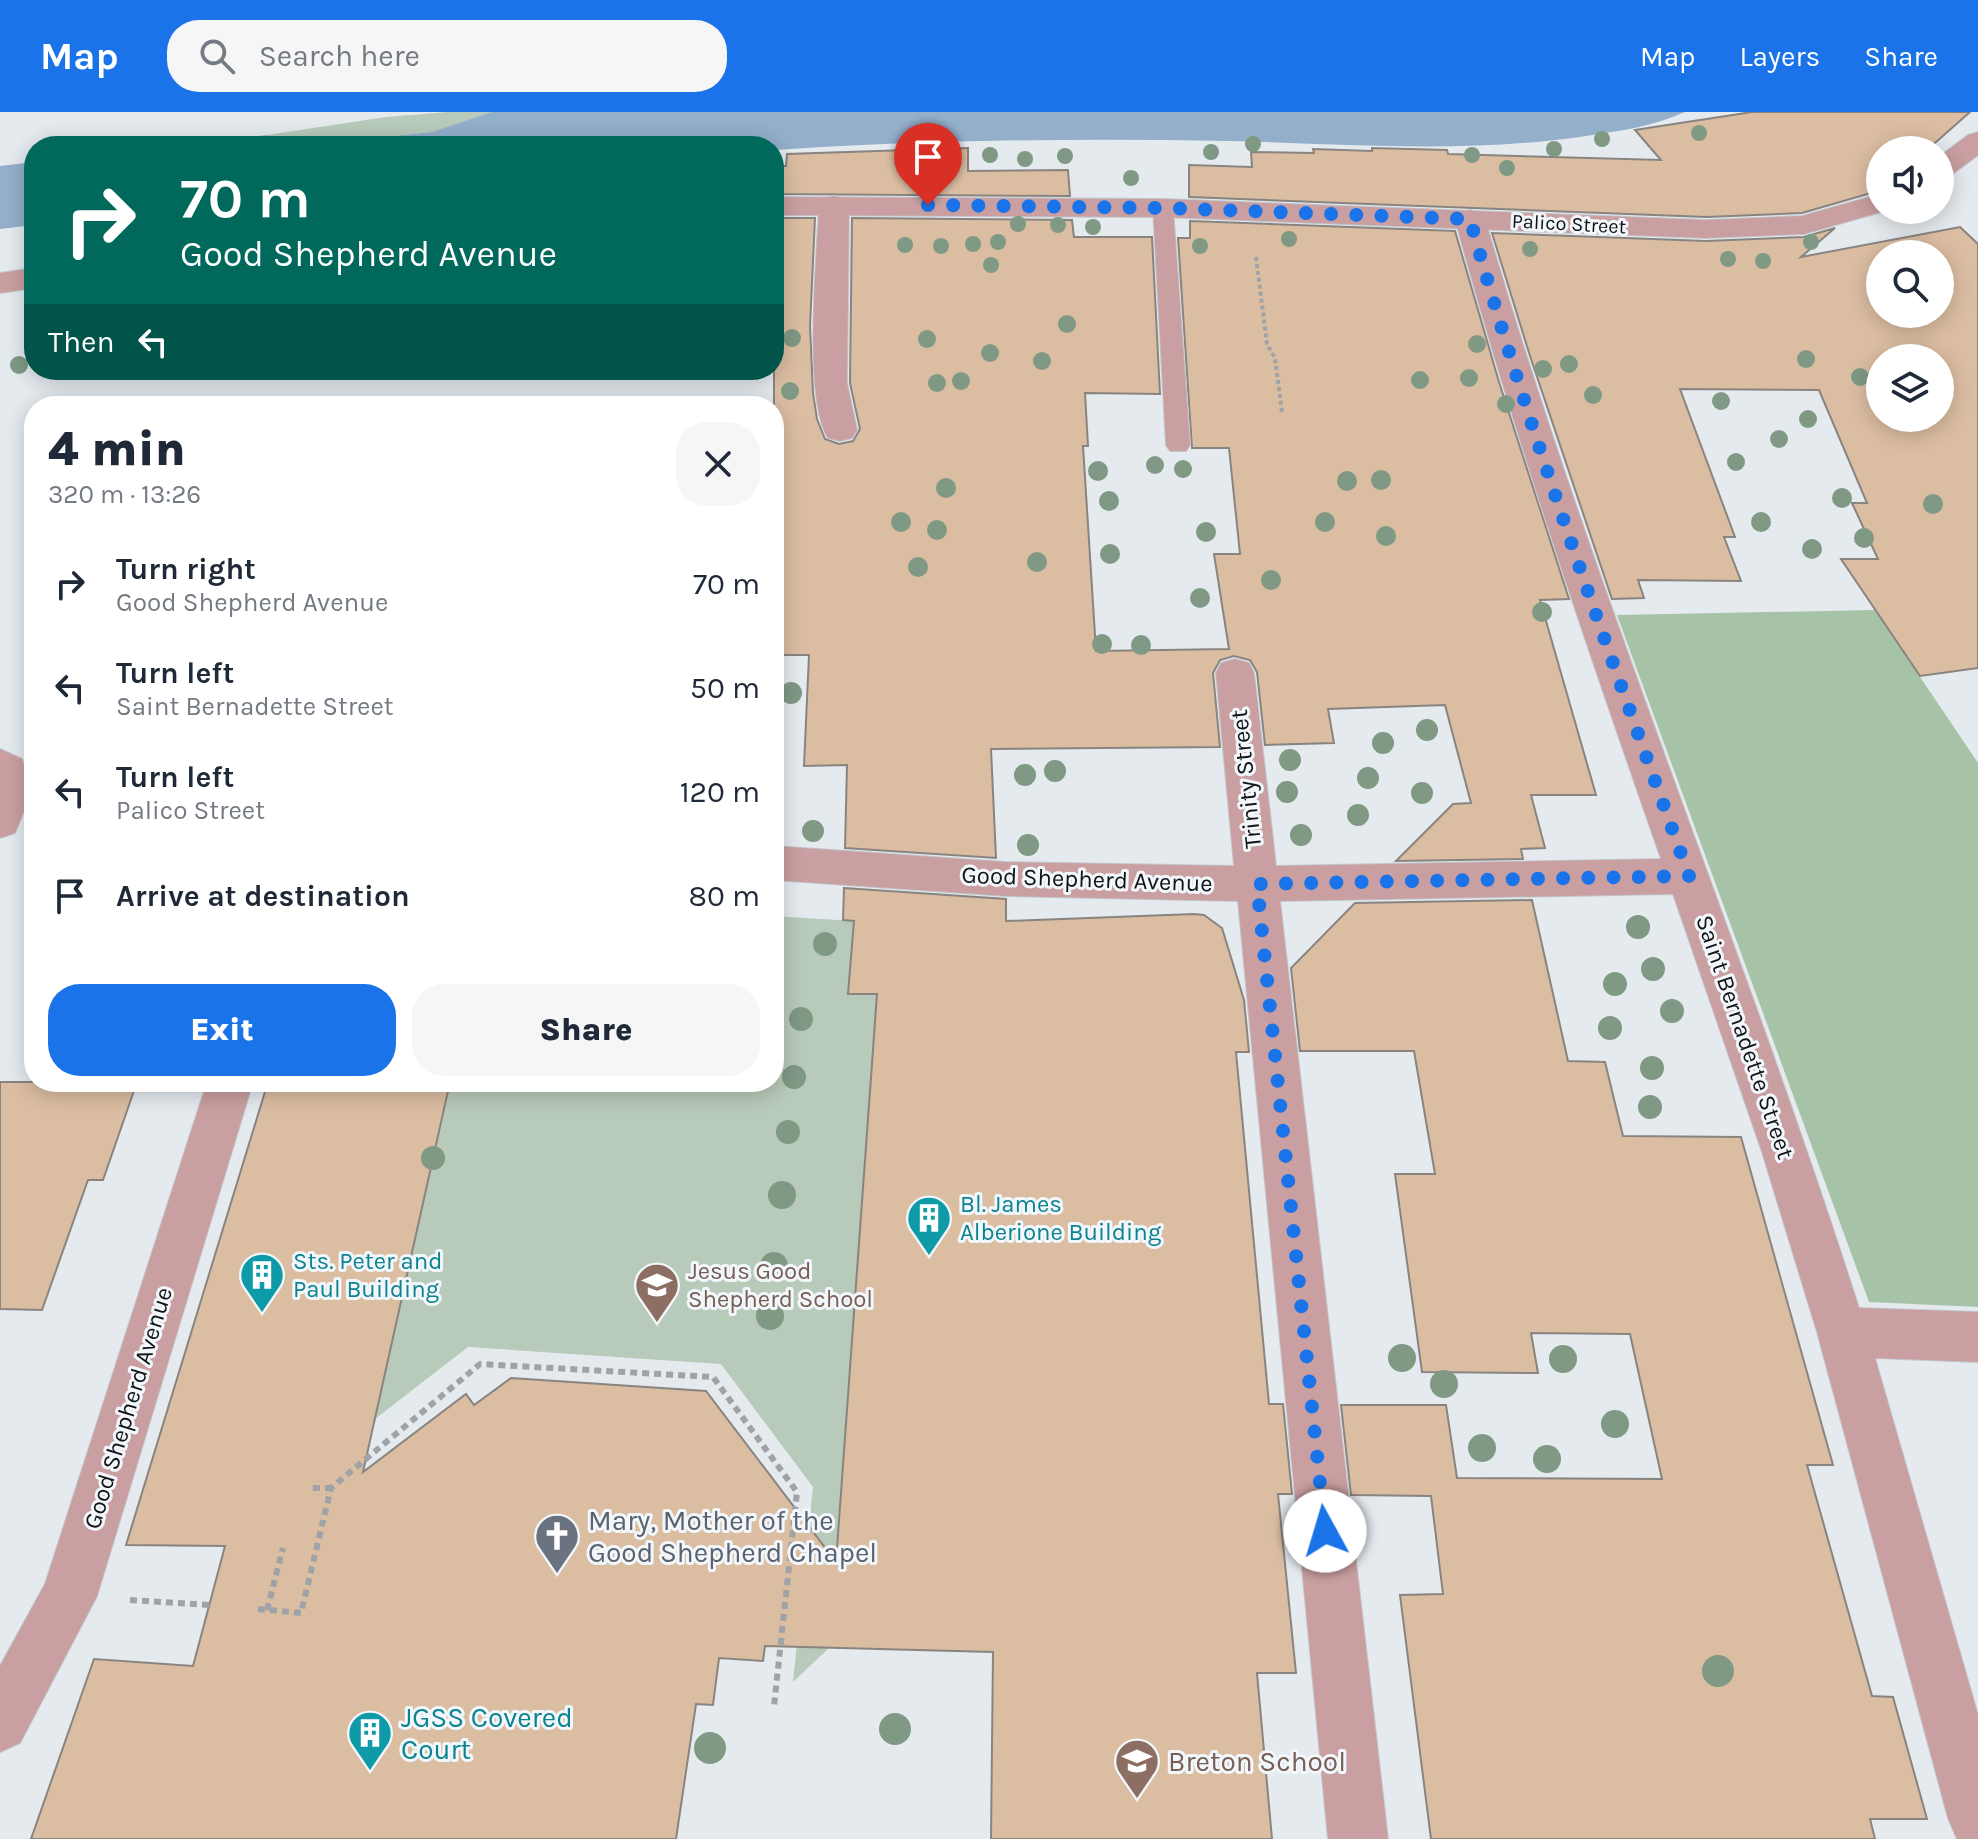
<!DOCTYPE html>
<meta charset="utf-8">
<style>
:root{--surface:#fff;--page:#f6f6f7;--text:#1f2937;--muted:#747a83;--accent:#1a73e8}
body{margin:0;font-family:Karla,sans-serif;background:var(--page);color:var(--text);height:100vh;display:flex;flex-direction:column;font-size:30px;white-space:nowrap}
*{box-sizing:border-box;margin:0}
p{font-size:26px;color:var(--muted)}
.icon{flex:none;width:44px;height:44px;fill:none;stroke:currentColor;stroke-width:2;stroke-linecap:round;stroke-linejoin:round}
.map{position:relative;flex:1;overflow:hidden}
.drawer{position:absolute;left:24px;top:284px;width:760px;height:696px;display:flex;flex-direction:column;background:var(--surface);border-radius:32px;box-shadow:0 4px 20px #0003}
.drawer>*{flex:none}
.banner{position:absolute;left:24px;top:24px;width:760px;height:244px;border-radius:32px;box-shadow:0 4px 20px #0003;background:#00695c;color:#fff;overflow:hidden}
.tools{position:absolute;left:1866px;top:24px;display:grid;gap:16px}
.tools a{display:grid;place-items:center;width:88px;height:88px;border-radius:50%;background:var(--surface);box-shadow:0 4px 20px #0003;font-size:40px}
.pin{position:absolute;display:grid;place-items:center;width:68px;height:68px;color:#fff;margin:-82px -34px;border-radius:50% 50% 50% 0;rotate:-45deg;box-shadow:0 0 8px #0007}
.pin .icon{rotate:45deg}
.me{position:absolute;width:88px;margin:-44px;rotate:354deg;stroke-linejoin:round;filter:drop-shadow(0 0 6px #0008)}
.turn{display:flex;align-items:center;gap:28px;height:168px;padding:0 24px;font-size:36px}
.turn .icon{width:104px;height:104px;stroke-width:2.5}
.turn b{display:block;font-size:56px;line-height:68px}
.then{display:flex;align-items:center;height:76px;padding:0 24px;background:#0003;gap:16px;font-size:30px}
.round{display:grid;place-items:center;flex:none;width:84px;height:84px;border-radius:32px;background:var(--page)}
.overview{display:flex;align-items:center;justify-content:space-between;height:136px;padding:0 24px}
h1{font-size:48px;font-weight:800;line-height:60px}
.primary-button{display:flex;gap:16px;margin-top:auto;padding:16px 24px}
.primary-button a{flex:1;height:92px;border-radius:32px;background:var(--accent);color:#fff;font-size:32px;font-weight:800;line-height:92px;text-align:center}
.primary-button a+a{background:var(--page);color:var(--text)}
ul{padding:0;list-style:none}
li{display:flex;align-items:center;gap:24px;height:104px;padding:0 24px}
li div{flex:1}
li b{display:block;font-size:30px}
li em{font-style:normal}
header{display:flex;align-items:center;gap:48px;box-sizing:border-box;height:112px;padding:0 40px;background:var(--accent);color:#fff}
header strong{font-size:38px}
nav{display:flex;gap:44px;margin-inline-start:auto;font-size:28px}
.search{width:560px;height:72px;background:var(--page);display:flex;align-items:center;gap:20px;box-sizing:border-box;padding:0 28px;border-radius:32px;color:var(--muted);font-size:30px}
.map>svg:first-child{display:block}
.green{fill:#b8cab9}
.forest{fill:#a7c3a7}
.water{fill:#94afca}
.building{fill:#dbbda2;stroke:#898480;stroke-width:2;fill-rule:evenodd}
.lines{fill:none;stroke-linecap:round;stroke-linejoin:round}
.service-casing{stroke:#c3c8cc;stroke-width:2}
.minor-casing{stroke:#c3c8cc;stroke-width:2}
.tertiary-casing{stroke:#c3c8cc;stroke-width:2}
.path-far1{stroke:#9fa3a7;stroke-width:4;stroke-dasharray:4 3;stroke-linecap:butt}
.path{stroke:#9fa3a7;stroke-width:6;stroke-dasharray:7 5;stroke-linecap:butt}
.service{fill:#c99fa1;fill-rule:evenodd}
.minor{fill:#c99fa1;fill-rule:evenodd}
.tertiary{fill:#c99fa1;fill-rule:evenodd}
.tree{fill:#7f9985}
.route{stroke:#1a73e8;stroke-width:14;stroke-dasharray:0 25.2}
.labels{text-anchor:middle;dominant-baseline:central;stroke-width:6;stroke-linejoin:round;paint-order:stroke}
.far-street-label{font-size:20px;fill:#121315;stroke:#f2f7fc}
.street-label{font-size:24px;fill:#121315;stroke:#f2f7fc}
.culture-label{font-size:24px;fill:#0d838f;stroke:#f2f7fc;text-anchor:start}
.education-label{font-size:24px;fill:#785e54;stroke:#f2f7fc;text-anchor:start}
.near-worship-label{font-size:28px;fill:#5b616d;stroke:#f2f7fc;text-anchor:start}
.near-culture-label{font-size:28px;fill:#0d838f;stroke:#f2f7fc;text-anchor:start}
.near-education-label{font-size:28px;fill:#785e54;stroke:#f2f7fc;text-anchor:start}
</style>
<header>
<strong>Map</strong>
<div class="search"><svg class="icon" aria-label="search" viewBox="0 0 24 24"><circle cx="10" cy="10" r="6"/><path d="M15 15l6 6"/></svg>Search here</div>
<nav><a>Map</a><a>Layers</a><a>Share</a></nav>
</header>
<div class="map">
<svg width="1978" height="1727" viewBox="0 0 1978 1727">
<rect width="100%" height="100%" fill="#e5eaef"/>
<g class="green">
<polygon points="448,0 491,0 432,20 307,33 275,32 267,23 386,5"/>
<polygon points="774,804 854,809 848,882 877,882 830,1535 793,1570 813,1375 721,1252 468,1235 375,1307 450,970 774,970"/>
</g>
<polygon class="forest" points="1875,498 1978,651 1978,1195 1869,1190 1617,503"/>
<g class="water">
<path d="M 491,0 L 1685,0 C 1654,14 1620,19 1586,24 C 1467,42 1347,32 1229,29 C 1077,26 925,28 774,38 L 774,34 L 171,34 L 267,23 L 275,32 L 307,33 L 432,20 Z"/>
<polygon points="34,50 34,113 0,117 0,54"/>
</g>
<g class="building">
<polygon points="1752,0 1970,0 1927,38 1880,38 1878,79 1802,101 1706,105 1189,85 1189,53 1252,55 1251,40 1314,41 1313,37 1372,39 1372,36 1447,38 1448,42 1661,48 1635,18"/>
<polygon points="968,36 968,59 1068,58 1070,84 774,82 774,54 786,54 787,42"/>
<polygon points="774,106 815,106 810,214 813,281 817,307 825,327 839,332 853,329 860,317 850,271 852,106 1072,108 1074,125 1152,125 1160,282 1085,281 1088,334 1083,334 1096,539 1229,537 1214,442 1240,442 1229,336 1192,336 1178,126 1190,126 1190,109 1455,119 1499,270 1569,487 1540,488 1596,683 1531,683 1545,736 1521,737 1523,747 1396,749 1453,692 1471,691 1445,593 1328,597 1334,631 1265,633 1257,560 1250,548 1234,544 1220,548 1213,561 1220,635 991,637 996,746 845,736 847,653 804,654 809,543 781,543 781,535 774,535"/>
<path d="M 1960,115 L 1978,132 L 1978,556 L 1920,564 L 1841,447 L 1878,447 L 1852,391 L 1867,391 L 1819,278 L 1680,277 L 1735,425 L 1724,425 L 1741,469 L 1638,468 L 1644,486 L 1612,487 L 1530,244 L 1492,121 L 1706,129 L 1804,125 L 1835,116 L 1801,145 ZM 1880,142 L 1940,142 L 1940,202 L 1880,202 ZM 1880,246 L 1940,246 L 1940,306 L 1880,306 Z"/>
<polygon points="844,776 1006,787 1006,809 1194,802 1204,803 1222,816 1244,888 1249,940 1236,940 1269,1292 1283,1292 1292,1382 1278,1382 1296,1561 1257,1561 1272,1727 991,1727 993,1540 765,1534 763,1549 719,1546 713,1593 696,1592 676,1727 31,1727 94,1547 193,1554 225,1434 126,1433 268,970 450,970 363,1360 466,1282 474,1293 511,1266 706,1279 836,1450 877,882 848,882 854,809 843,808"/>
<polygon points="1532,788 1568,949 1605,950 1623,1024 1741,1025 1833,1353 1807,1353 1872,1584 1893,1585 1927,1707 1870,1707 1875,1727 1431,1727 1400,1483 1443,1482 1431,1384 1351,1383 1341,1293 1446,1293 1457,1366 1662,1367 1630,1222 1531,1221 1538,1261 1422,1260 1395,1062 1435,1062 1414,939 1300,939 1291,856 1355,791"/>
<polygon points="0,970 137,970 103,1068 88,1068 42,1198 0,1197"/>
</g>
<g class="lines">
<g class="service-casing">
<polygon id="service" points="1163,90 1173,96 1190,333 1186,339 1170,339 1166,333 1153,96"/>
</g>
<g class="minor-casing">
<g id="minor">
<path d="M 834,84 L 845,87 L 849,93 L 847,271 L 857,318 L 852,326 L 840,329 L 828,326 C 803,286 817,145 819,93 L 823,87 Z"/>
<path d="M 1470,98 L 1481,101 L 1485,107 C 1592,477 1742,830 1859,1196 L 1978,1200 L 1978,1250 L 1875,1246 L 1978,1603 L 1978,1727 L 1957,1727 L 1948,1706 L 1817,1220 L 1762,1040 L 1673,782 L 1280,789 L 1388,1727 L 1328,1727 L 1238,789 L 1006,784 L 774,768 L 774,734 L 1006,750 L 1234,754 L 1216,561 L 1221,551 L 1235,547 L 1249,551 L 1254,561 L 1276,754 L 1661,747 C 1587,535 1514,324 1455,107 L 1459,101 Z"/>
<polygon points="0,637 22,647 32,679 15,721 0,726"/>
<polygon points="207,970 253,970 97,1484 20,1631 0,1640 0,1554 45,1472"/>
</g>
</g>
<g class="tertiary-casing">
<g id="tertiary">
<polygon points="1978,20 1978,43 1950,64 1940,67 1940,44 1968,23"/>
<polygon points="1880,82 1880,98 1888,98 1804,122 1706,126 1163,105 774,103 774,85 1163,87 1706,108 1802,104"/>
<polygon points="34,156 34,176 0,181 0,161"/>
</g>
</g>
<polyline class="path-far1" points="1256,145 1267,232 1275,246 1282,300"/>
<g class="path">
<polyline points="313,1376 331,1376"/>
<polyline points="130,1488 210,1493"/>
<polyline points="258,1497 301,1501 331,1376 480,1252 713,1265 797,1380 774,1594"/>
<polyline points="267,1498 283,1436"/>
</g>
<use href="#service" class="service"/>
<use href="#minor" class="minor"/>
<use href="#tertiary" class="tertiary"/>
</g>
<g class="tree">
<circle cx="1699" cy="21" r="8"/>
<circle cx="1602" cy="27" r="8"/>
<circle cx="1253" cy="32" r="8"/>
<circle cx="1554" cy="37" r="8"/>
<circle cx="1211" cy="40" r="8"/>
<circle cx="990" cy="43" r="8"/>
<circle cx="1472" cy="43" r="8"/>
<circle cx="1065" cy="44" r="8"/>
<circle cx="1025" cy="47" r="8"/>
<circle cx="1507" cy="56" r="8"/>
<circle cx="1131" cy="66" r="8"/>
<circle cx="1018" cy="112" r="8"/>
<circle cx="1058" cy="113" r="8"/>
<circle cx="1093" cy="115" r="8"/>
<circle cx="1289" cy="127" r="8"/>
<circle cx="998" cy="130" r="8"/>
<circle cx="1811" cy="130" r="8"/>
<circle cx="973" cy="132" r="8"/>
<circle cx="905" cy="133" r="8"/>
<circle cx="941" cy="134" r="8"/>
<circle cx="1200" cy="134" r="8"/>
<circle cx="1530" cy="137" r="8"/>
<circle cx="1728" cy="147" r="8"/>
<circle cx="1763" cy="149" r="8"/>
<circle cx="991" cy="153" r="8"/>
<circle cx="1067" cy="212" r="9"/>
<circle cx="792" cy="226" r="9"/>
<circle cx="927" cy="227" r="9"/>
<circle cx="1477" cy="232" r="9"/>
<circle cx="990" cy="241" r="9"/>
<circle cx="1806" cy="247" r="9"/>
<circle cx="1042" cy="249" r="9"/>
<circle cx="1569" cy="252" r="9"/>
<circle cx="19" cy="253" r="9"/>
<circle cx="1543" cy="257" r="9"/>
<circle cx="1860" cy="265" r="9"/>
<circle cx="1469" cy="266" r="9"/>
<circle cx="1420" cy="268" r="9"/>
<circle cx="961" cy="269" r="9"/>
<circle cx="937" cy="271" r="9"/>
<circle cx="790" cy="279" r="9"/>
<circle cx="1593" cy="283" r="9"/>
<circle cx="1721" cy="289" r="9"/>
<circle cx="1506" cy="292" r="9"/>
<circle cx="1808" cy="307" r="9"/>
<circle cx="1779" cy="327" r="9"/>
<circle cx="1736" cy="350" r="9"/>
<circle cx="1155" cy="353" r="9"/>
<circle cx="1183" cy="357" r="9"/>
<circle cx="1098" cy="359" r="10"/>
<circle cx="1381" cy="368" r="10"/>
<circle cx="1347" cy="369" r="10"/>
<circle cx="946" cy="376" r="10"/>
<circle cx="1842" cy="386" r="10"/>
<circle cx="1109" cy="389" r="10"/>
<circle cx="1933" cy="392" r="10"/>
<circle cx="901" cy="410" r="10"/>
<circle cx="1325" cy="410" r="10"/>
<circle cx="1761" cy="410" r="10"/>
<circle cx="937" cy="418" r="10"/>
<circle cx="1206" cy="420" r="10"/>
<circle cx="1386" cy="424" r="10"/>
<circle cx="1864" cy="426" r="10"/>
<circle cx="1812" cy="437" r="10"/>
<circle cx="1110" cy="442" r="10"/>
<circle cx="1037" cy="450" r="10"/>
<circle cx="918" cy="455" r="10"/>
<circle cx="1271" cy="468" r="10"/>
<circle cx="1200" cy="486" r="10"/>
<circle cx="1542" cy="500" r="10"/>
<circle cx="1102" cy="532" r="10"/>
<circle cx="1141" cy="533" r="10"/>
<circle cx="791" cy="581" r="11"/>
<circle cx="1427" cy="618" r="11"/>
<circle cx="1383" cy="631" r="11"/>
<circle cx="1290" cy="648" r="11"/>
<circle cx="1055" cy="659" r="11"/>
<circle cx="1025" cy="663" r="11"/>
<circle cx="1368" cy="666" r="11"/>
<circle cx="1287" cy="680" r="11"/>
<circle cx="1422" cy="681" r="11"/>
<circle cx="1358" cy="703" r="11"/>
<circle cx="813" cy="719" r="11"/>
<circle cx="1301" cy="723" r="11"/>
<circle cx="1028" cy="733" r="11"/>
<circle cx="1638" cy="815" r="12"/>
<circle cx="825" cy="832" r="12"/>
<circle cx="1653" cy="857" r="12"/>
<circle cx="1615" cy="872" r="12"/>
<circle cx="1672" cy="899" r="12"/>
<circle cx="801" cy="907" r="12"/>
<circle cx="1610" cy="916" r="12"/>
<circle cx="1652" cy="956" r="12"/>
<circle cx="794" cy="965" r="12"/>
<circle cx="1650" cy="995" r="12"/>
<circle cx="788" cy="1020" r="12"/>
<circle cx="433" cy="1046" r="12"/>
<circle cx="782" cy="1083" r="14"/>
<circle cx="774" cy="1154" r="14"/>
<circle cx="770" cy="1204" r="14"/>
<circle cx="1402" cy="1246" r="14"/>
<circle cx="1563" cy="1247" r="14"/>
<circle cx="1444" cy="1272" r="14"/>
<circle cx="1615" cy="1312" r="14"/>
<circle cx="1482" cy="1336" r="14"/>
<circle cx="1547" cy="1347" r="14"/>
<circle cx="1718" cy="1559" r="16"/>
<circle cx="895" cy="1617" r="16"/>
<circle cx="710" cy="1636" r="16"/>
</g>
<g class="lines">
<path class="route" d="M 928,93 L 1163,96 L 1470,107 C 1532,330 1611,546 1689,764 L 1257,772 L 1325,1419"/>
</g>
<defs>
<g id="building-pin" transform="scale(2.3)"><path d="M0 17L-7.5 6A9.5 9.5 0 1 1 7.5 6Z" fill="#0f9aa8" stroke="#f2f7fc"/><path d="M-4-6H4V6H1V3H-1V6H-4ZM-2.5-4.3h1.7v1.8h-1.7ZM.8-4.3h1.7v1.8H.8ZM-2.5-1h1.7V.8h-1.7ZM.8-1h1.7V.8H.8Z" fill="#fff"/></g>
<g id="school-pin" transform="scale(2.3)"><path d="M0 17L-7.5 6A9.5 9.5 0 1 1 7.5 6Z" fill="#8d6e63" stroke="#f2f7fc"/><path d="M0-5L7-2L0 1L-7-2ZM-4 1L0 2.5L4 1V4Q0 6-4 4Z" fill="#fff"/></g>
<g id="church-pin" transform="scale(2.3)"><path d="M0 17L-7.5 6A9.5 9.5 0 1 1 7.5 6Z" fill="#6b7280" stroke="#f2f7fc"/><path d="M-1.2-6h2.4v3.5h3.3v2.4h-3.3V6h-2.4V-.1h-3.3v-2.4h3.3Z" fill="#fff"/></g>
</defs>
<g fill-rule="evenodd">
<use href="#building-pin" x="929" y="1106"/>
<use href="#building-pin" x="262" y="1163"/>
<use href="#school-pin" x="657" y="1173"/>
<use href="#church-pin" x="557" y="1424"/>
<use href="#building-pin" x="370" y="1621"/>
<use href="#school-pin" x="1137" y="1649"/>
</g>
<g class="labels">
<g class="far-street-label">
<text transform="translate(1569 112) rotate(3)">Palico Street</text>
</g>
<g class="street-label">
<text transform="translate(1246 667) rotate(-96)">Trinity Street</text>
<text transform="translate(1087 767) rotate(2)">Good Shepherd Avenue</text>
<text transform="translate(1745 925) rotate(71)">Saint Bernadette Street</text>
<text transform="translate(128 1296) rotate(-73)">Good Shepherd Avenue</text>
</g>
<g class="culture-label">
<text x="960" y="1092">Bl. James<tspan x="960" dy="28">Alberione Building</tspan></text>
<text x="293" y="1149">Sts. Peter and<tspan x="293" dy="28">Paul Building</tspan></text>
</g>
<g class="education-label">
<text x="688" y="1159">Jesus Good<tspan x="688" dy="28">Shepherd School</tspan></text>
</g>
<g class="near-worship-label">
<text x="588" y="1408">Mary, Mother of the<tspan x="588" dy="32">Good Shepherd Chapel</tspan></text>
</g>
<g class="near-culture-label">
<text x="401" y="1605">JGSS Covered<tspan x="401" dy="32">Court</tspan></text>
</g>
<g class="near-education-label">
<text x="1168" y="1649">Breton School</text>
</g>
</g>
</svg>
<div class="tools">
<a><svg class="icon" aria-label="sound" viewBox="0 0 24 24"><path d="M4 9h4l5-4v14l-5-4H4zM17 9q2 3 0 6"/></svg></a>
<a><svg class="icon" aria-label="search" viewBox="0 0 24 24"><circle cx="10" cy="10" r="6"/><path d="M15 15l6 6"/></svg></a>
<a><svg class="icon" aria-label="layers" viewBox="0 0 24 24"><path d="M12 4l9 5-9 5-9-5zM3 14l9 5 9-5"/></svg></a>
</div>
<div class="pin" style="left:928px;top:93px;background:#d93025"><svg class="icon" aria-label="arrive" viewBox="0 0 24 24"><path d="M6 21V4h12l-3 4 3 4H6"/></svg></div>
<svg class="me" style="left:1325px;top:1419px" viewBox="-20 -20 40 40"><circle r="19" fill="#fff"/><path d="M0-13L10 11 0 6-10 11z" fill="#1a73e8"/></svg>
<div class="banner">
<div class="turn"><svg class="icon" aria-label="right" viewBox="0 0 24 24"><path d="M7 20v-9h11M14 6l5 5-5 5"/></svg><div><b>70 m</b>Good Shepherd Avenue</div></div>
<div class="then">Then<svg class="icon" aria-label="left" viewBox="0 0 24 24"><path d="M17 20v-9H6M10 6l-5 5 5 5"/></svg></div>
</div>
<section class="drawer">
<div class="overview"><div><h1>4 min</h1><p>320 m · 13:26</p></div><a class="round"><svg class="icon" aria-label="close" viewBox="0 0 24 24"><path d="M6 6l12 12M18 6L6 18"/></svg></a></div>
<ul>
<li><svg class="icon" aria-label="right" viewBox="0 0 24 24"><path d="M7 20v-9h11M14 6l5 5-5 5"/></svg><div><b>Turn right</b><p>Good Shepherd Avenue</p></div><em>70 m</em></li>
<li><svg class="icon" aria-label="left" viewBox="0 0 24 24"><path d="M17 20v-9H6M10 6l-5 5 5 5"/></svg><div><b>Turn left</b><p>Saint Bernadette Street</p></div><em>50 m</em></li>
<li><svg class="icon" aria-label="left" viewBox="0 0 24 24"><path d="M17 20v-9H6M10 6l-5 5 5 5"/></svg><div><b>Turn left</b><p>Palico Street</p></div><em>120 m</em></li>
<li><svg class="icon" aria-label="arrive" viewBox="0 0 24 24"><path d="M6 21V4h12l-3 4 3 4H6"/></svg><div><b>Arrive at destination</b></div><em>80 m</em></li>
</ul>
<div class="primary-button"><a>Exit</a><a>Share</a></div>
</section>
</div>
